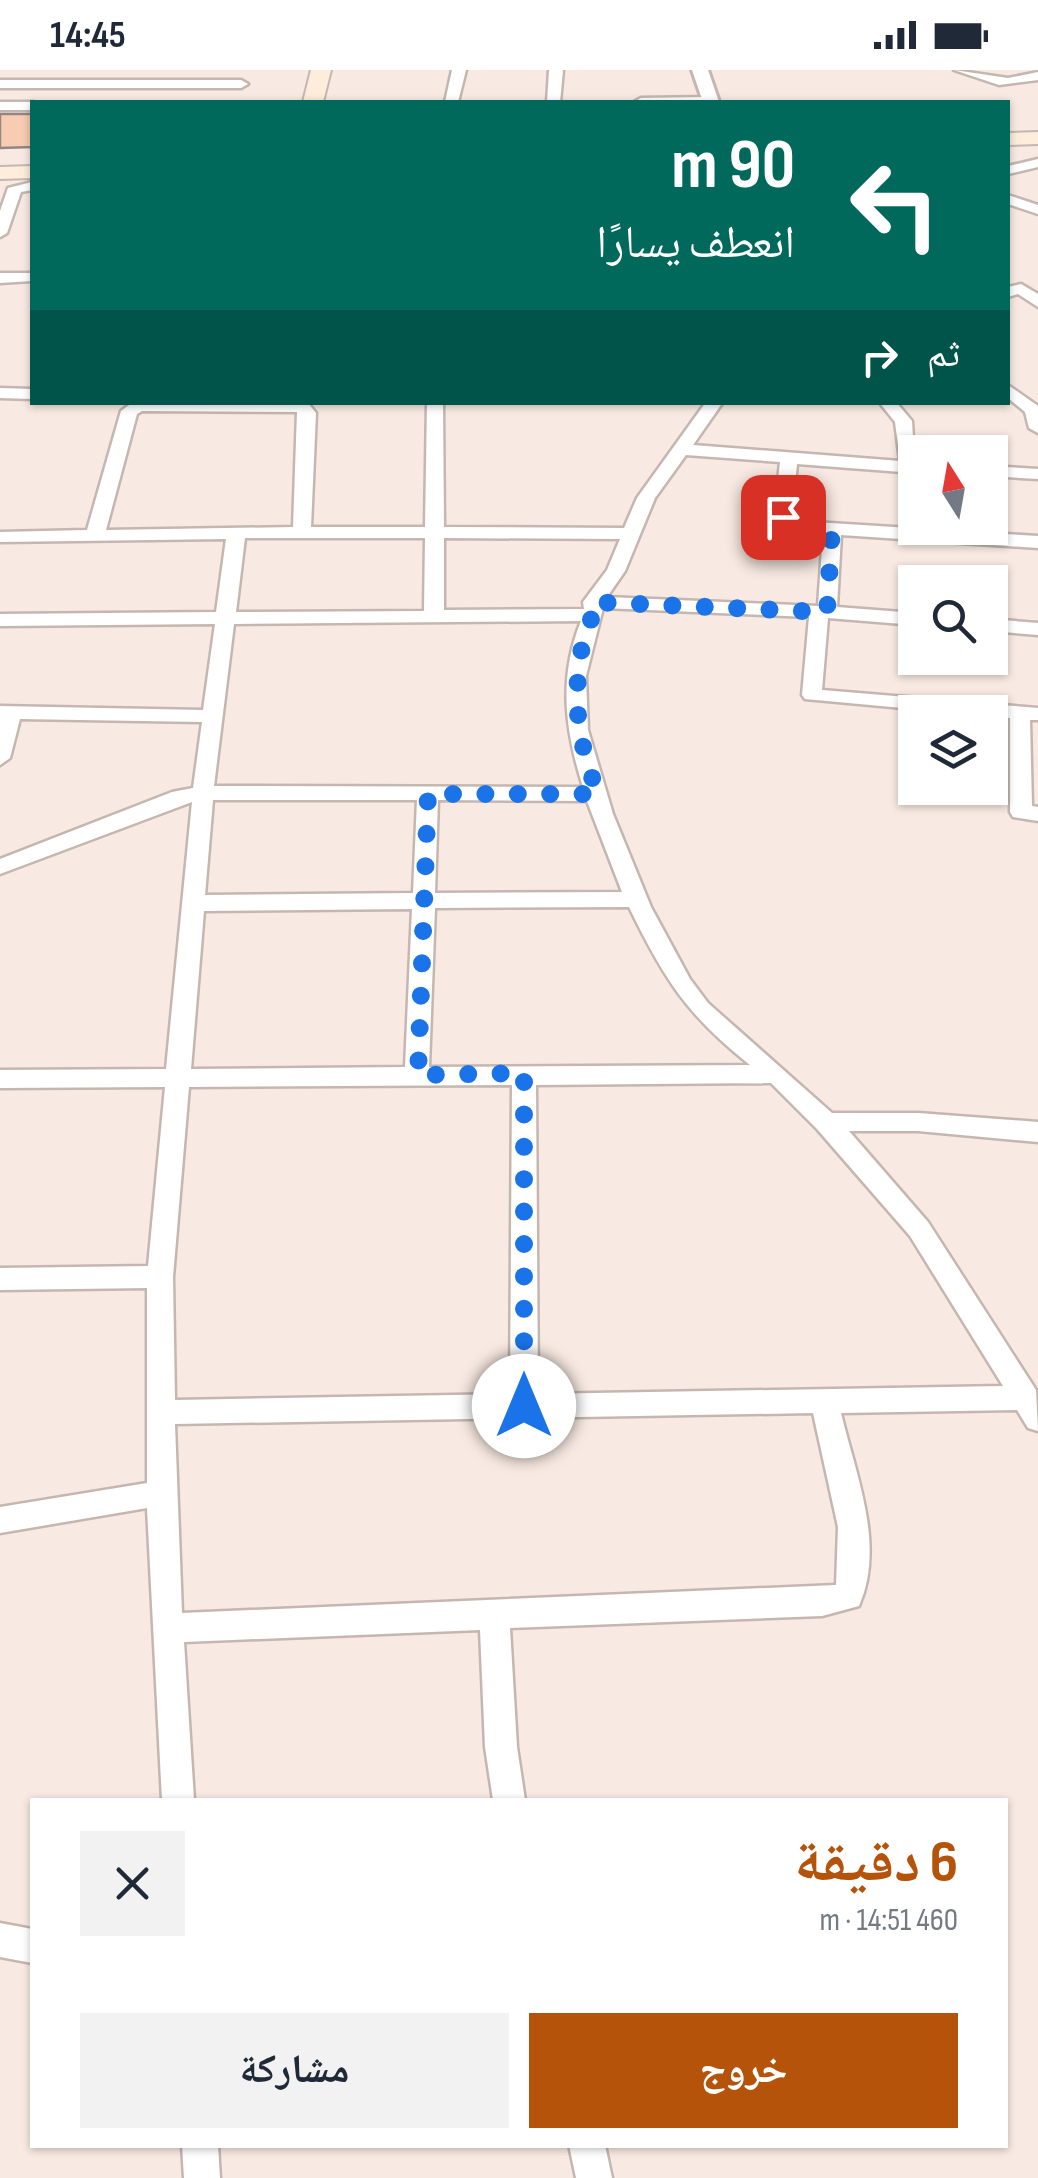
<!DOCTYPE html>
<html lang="ar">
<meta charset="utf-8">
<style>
:root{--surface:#fff;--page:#f2f2f3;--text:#1f2937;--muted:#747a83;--accent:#b45309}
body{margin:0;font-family:"Sofia Sans Condensed","Noto Naskh Arabic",sans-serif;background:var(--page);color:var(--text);direction:rtl;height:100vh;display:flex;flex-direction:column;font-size:38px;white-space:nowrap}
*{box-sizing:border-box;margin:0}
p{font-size:32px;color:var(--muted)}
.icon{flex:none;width:55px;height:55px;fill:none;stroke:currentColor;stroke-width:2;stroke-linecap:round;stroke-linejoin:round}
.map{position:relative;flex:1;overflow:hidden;direction:ltr}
.details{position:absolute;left:30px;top:1728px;width:978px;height:350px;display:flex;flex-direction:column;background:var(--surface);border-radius:0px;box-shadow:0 2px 8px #0004;direction:rtl}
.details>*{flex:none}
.top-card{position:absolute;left:30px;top:30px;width:980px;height:305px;border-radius:0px;box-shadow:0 2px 8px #0004;direction:rtl;background:#00695c;color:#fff;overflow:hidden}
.needle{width:65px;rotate:349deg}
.buttons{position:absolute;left:898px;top:365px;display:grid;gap:20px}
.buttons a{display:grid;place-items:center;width:110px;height:110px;border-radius:0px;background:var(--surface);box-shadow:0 2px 8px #0004;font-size:50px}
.pin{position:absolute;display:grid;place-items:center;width:85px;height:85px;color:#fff;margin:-42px;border-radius:20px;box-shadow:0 5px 15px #0006}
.me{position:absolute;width:110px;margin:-55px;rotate:0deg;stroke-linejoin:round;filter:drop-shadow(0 0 8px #0008)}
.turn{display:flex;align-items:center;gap:35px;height:210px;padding:0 50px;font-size:45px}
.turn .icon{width:130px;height:130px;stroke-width:2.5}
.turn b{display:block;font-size:70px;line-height:85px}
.then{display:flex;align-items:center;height:95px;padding:0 50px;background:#0003;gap:20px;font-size:38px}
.round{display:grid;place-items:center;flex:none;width:105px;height:105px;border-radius:0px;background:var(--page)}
.headline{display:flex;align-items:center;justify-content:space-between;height:170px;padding:0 50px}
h1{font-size:60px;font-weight:700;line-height:75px;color:var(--accent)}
.action{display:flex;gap:20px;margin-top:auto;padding:20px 50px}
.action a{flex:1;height:115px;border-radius:0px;background:var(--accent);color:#fff;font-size:40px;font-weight:700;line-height:115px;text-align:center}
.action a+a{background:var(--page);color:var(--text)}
.status{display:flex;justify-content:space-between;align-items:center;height:70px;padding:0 50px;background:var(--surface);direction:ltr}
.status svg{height:28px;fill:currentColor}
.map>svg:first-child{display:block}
.building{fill:#f8cbb3;stroke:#948780;stroke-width:2.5}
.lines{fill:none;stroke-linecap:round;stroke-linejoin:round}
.minor-casing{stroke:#c5b7b0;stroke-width:5}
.tertiary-casing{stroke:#c5b7b0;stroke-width:6}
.secondary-casing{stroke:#c5b7b0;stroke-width:4}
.path{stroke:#9b918b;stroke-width:4;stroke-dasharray:6 2.5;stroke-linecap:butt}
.minor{fill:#fff;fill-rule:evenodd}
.tertiary{fill:#fff;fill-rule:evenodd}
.secondary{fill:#feedda;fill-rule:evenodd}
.route{stroke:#1a73e8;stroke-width:18;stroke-dasharray:0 32.4}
</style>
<div class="status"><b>14:45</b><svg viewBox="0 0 49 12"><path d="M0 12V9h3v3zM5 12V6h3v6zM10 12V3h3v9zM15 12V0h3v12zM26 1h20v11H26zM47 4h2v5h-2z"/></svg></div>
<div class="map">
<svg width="1038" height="2108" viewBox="0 0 1038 2108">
<rect width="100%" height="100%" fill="#f8eae2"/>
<polygon class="building" points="0,44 32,44 32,77 0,78"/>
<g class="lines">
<g class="minor-casing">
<g id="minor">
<polygon points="452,0 466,0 458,32 445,32"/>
<polygon points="549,0 563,0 560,32 547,32"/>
<polygon points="954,0 1008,8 1038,2 1038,10 999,15"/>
<polygon points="0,10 241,10 248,14 241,18 0,18"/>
<polygon points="710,27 716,32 634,32 641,28"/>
<polygon points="0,32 34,32 32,40 0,40"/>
<polygon points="1038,89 1038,97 1008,104 1008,96"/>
<polygon points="32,112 32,120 21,122 7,163 0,167 0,141 8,118"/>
<polygon points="1008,125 1038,135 1038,144 1008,134"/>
<polygon points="0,203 32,203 32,211 0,213"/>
<polygon points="1021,214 1038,224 1038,237 1018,224 1008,227 1008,217"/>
<polygon points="1008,315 1038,336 1038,363 1029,358 1025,342 1008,328"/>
<polygon points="0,318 32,319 32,329 0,328"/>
<path d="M 133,332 L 308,333 L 316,343 L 311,457 L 425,457 L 427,332 L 443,332 L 444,457 L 624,458 L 637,428 L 706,332 L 723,332 L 693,375 L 900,391 L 895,352 L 879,332 L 896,332 L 912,351 L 915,403 L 797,394 L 792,446 L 798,451 L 1038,466 L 1038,478 L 841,465 L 837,537 L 915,543 L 915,555 L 828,548 L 822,620 L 1038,638 L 1038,650 L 1030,650 L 1032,736 L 1038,737 L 1038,751 L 1013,747 L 1010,742 L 1010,648 L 990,646 L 990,642 L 946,642 L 805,629 L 802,625 L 809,547 L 603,538 L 586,606 L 588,660 L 613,744 L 651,837 L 690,909 L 708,933 L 832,1043 L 918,1043 L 1038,1052 L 1038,1072 L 918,1061 L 849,1061 L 928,1152 L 1036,1320 L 1038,1361 L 1028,1358 L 1017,1340 L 841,1343 C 855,1403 886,1475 859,1536 L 822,1546 L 510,1558 L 517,1677 L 525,1730 L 493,1730 L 485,1677 L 480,1560 L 184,1572 L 194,1730 L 162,1730 L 147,1438 L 0,1463 L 0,1437 L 147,1413 L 147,1218 L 0,1220 L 0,1198 L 148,1196 L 165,1017 L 0,1018 L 0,1000 L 166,999 L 192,732 L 0,804 L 0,789 L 172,722 L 193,718 L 202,652 L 20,649 L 10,688 L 0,695 L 0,636 L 203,640 L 215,554 L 0,556 L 0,544 L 216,542 L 226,469 L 0,472 L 0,462 L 87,460 L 121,341 ZM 142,341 L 297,342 L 293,457 L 106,460 L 137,344 ZM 686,385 L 780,392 L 774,447 L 787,460 L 823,463 L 818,536 L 607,527 L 625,501 L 655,428 ZM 245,468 L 425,468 L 424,541 L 236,542 ZM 444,468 L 620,469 L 607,500 L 583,532 L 584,539 L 444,540 ZM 581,551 C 558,608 565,660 583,717 L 214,716 L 234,554 ZM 213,730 L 417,730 L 413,823 L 205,825 ZM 438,730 L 587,731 L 622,822 L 435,823 ZM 629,837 C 664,909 687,945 750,995 L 429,997 L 435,838 ZM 412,839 L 405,997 L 191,999 L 204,841 ZM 771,1013 L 817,1059 L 910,1166 L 1003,1316 L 538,1324 L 536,1015 ZM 512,1015 L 510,1324 L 175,1330 L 173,1207 L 189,1017 ZM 813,1343 L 838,1457 L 836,1515 L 182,1543 L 175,1354 Z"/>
<polygon points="990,396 1038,399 1038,409 990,406"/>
<polygon points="990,549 1038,553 1038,565 990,561"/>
<polygon points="0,1853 32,1859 32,1893 0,1887"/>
<polygon points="182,2075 218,2075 220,2108 184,2108"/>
<polygon points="569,2075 605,2075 612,2108 576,2108"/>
</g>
</g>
<g class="tertiary-casing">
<polygon id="tertiary" points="692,0 708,0 719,32 703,32"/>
</g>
<g class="secondary-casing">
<g id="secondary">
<polygon points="311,0 331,0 323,32 303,32"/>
<polygon points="1038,62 1038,74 1008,75 1008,63"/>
<polygon points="32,96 32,108 0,109 0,97"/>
</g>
</g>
<polyline class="path" points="732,32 830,32"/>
<use href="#minor" class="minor"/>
<use href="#tertiary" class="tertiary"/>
<use href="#secondary" class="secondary"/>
</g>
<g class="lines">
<path class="route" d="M 524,1336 L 524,1003 L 418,1005 L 428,724 L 598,724 C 578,671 572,633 582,577 C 584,560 595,550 593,532 L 827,542 L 832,459 L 793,456 L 783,447"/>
</g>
</svg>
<div class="buttons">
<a><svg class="needle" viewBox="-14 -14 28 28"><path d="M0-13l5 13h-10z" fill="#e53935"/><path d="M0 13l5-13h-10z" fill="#747a83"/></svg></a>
<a><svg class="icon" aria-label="search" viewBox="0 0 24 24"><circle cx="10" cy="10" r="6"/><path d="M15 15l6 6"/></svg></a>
<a><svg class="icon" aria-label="layers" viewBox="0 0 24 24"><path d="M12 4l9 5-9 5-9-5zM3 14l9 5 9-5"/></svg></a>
</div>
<div class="pin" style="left:783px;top:447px;background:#d93025"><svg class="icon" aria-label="arrive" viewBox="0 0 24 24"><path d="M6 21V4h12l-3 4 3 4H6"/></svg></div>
<svg class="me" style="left:524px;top:1336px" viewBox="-20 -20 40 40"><circle r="19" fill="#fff"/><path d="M0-13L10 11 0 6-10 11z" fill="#1a73e8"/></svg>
<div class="top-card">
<div class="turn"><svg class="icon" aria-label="left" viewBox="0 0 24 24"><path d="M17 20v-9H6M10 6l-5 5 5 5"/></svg><div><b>90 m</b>انعطف يسارًا</div></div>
<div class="then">ثم<svg class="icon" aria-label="right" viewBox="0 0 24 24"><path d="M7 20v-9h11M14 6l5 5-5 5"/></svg></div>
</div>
<section class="details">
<div class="headline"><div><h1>6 دقيقة</h1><p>460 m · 14:51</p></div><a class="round"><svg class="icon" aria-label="close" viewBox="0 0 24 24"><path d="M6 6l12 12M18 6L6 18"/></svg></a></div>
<div class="action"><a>خروج</a><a>مشاركة</a></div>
</section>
</div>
